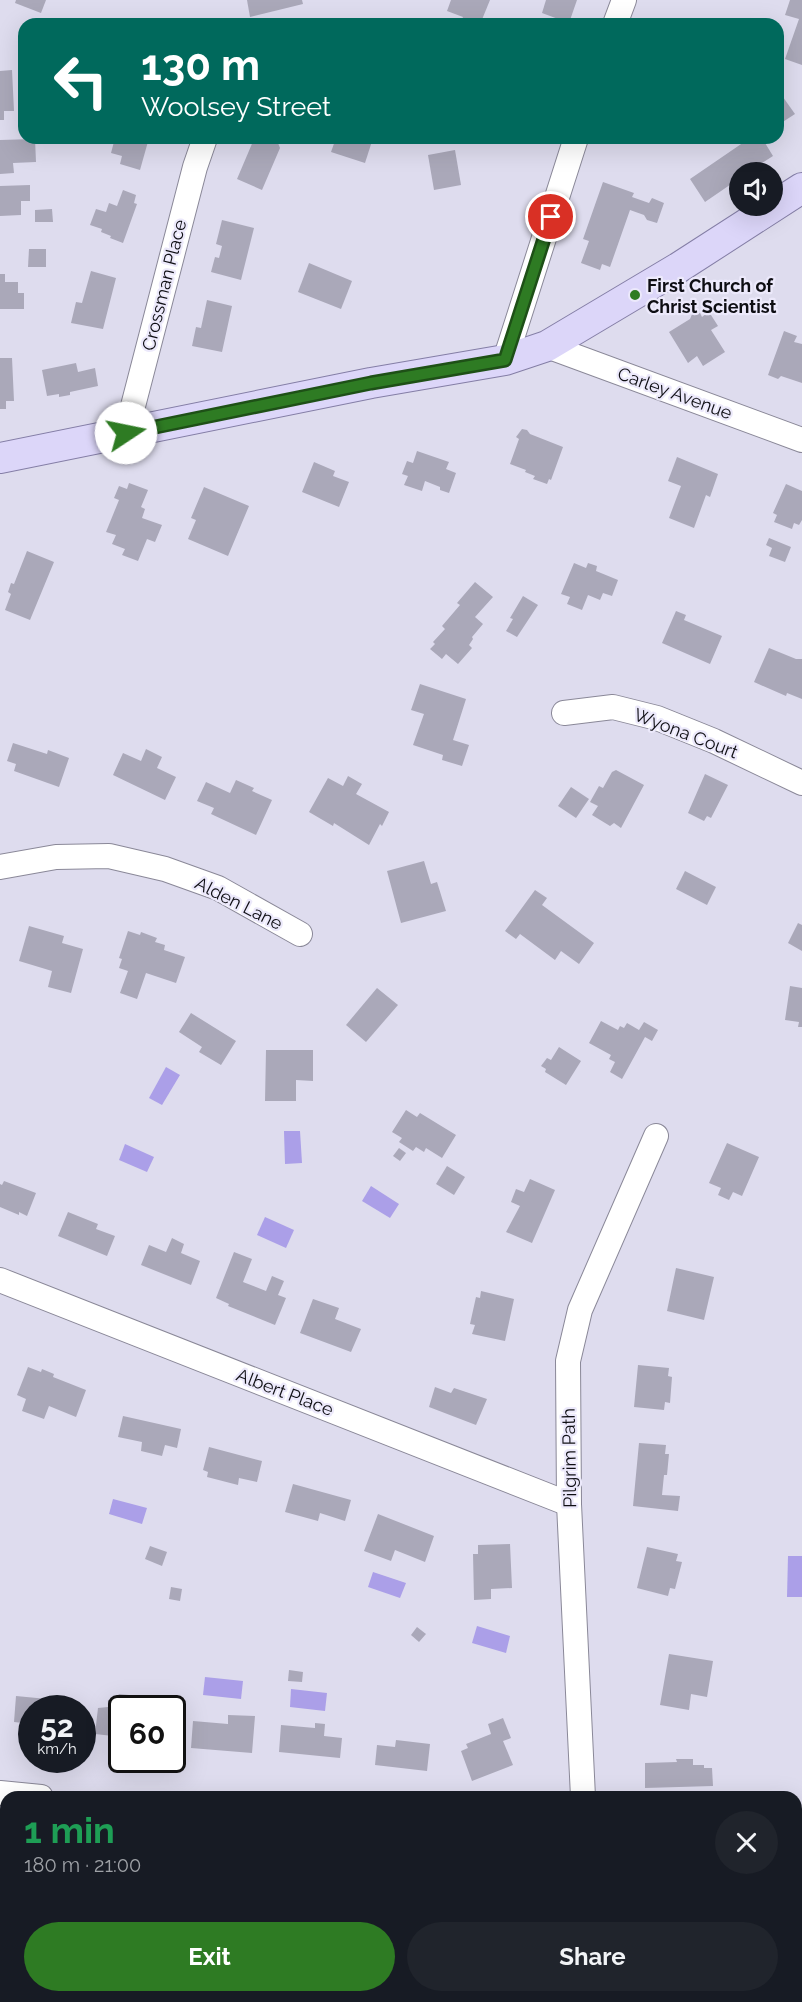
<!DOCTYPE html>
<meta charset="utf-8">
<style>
:root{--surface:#171b24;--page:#20242c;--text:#f1f3f6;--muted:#9ea1a6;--accent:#2e7b23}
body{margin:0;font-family:Raleway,sans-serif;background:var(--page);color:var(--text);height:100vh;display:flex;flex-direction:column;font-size:22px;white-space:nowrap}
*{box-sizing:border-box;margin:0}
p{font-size:20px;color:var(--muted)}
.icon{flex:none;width:33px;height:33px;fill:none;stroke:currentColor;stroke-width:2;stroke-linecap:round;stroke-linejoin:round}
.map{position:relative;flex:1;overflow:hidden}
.details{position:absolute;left:0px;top:1791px;width:802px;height:212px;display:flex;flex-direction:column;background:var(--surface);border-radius:18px 18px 0 0;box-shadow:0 6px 24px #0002}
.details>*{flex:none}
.guide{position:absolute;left:18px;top:18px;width:766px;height:126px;border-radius:18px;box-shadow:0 6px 24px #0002;background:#00695c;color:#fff;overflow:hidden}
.tools{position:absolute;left:729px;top:162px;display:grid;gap:12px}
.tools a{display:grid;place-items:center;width:54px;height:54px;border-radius:50%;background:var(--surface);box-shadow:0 6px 24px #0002;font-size:30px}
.speed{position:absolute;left:18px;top:1695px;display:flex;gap:12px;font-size:30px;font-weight:700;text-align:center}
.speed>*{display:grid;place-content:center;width:78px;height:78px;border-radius:50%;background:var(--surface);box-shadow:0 6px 24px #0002;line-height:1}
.speed small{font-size:15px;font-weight:400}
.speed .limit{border:3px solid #111;border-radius:9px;background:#fff;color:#111}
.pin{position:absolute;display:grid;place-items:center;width:51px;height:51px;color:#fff;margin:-26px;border:3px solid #fff;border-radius:50%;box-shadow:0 2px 6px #0007}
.me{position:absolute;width:66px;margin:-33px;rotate:79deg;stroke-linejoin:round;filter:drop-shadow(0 0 4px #0008)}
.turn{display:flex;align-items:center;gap:21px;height:126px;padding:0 24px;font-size:27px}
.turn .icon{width:78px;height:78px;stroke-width:2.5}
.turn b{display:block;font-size:42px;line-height:51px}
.round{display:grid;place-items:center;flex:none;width:63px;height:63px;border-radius:32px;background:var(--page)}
.headline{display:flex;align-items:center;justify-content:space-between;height:102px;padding:0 24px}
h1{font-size:36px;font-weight:700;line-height:45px;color:#1e9e55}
.primary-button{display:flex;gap:12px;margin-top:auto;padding:12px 24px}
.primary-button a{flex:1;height:69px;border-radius:36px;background:var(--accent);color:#fff;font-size:24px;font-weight:700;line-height:69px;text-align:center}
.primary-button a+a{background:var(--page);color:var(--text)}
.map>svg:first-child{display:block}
.water{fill:#ab9fe8}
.building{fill:#aaa8b9}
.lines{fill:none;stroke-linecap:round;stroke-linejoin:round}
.minor-casing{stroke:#8a8898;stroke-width:26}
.major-casing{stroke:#847ea6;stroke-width:32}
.minor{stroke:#fff;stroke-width:24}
.major{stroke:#dcd6f9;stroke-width:30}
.route-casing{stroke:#1e5017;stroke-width:15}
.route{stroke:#2e7b23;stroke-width:10}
.poi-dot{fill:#2e7b23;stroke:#ece9fb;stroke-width:2}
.labels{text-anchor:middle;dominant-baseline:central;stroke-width:4.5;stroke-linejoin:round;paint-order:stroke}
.street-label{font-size:18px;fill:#0e0e13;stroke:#ece9fb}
.poi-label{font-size:18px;font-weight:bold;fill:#0e0e13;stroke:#ece9fb;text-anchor:start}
</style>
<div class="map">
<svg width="802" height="2002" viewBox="0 0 802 2002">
<rect width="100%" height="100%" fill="#dedcee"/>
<g class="water">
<polygon points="166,1067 180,1075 162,1105 149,1098"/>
<polygon points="284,1131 300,1131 302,1163 285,1164"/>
<polygon points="125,1144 154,1157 147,1172 119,1160"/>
<polygon points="371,1186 399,1204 390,1218 362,1201"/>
<polygon points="265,1217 294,1230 286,1248 257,1235"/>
<polygon points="113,1499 147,1508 142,1524 109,1514"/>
<polygon points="788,1556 802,1556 802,1597 787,1597"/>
<polygon points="373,1572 406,1583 400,1598 368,1587"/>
<polygon points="477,1626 510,1636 506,1653 472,1643"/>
<polygon points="205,1677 243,1681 241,1699 203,1695"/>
<polygon points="291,1689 327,1693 325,1711 290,1707"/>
</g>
<g class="building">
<polygon points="16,0 46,0 41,13 15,3"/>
<polygon points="247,0 302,0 303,4 250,17"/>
<polygon points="451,0 490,0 481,22 479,22 478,24 460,23 463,17 447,11"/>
<polygon points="546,0 577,0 569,23 542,13"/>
<polygon points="790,0 802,0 802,65 785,59 799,19 785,15"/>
<polygon points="12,70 14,111 4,111 4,120 0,120 0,71"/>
<polygon points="778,90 795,114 778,125"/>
<polygon points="115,138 149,138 140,170 120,164 122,156 111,153"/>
<polygon points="258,138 280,138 278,143 280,148 262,190 237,179 254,139 257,140"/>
<polygon points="336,138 373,138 365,163 331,152"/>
<polygon points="746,138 762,138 773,156 748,172 740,172 740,178 705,202 690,179 747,140"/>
<polygon points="35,139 36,162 13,163 14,173 0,174 0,140"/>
<polygon points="455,150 461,185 434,190 428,155"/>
<polygon points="603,182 634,193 632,197 649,203 652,198 664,203 657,223 647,220 644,215 630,210 610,267 602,264 600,270 581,263 589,241 583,239"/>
<polygon points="30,185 30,201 21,201 21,215 0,216 0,186"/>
<polygon points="123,190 136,195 134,203 137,204 123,243 110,238 111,236 101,232 102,229 90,225 96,209 106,212 109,203 117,206"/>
<polygon points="52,209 53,222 35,222 35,210"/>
<polygon points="222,220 254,228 241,280 211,272 215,257 219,258 222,246 216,244"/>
<polygon points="29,249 46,249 46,267 28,267"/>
<polygon points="309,263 352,281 341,309 298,292"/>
<polygon points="91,271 116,278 103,329 71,323 76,302 82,303"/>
<polygon points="0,274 5,274 5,282 18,282 18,293 24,293 24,309 0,309"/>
<polygon points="207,300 232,306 222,352 192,346 196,327 201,328"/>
<polygon points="693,312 700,313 702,317 707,313 711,315 718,326 711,330 725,352 703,366 697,356 688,363 669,332 690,319"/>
<polygon points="784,331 797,336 794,342 802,344 802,383 781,376 778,379 768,375"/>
<polygon points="0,358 12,358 14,401 6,401 6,409 0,409"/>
<polygon points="76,363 78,372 95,368 98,386 70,392 70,395 59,397 59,394 47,396 42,370"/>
<polygon points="522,429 527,430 530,434 563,447 551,480 549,479 547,484 533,479 535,476 525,472 526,470 510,464 519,439 516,437"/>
<polygon points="417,451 449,462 446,469 456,473 449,493 440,490 440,487 425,481 422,491 404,485 408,476 402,474 407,461 413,463"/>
<polygon points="677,457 718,474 710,497 706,495 694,528 669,518 681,486 668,481"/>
<polygon points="314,462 335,471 333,476 349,482 339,507 302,492"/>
<polygon points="129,483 148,490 141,507 145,509 142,518 162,525 155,542 147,539 138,561 122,555 125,549 112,544 116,535 106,532 119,500 114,498 119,486 127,489"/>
<polygon points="786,484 802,491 802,520 799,525 794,523 792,529 774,522 777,515 773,513"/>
<polygon points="204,487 249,506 228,556 188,539 196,520 191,518"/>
<polygon points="769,538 791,547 785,562 769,556 772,548 766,545"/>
<polygon points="27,551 54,562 30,620 5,610 11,594 8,592 11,583 14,584"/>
<polygon points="574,563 586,568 588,563 597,566 596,571 618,580 612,596 603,593 600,600 588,595 582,610 567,604 570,597 561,594"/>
<polygon points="475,582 493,597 475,617 483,624 472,637 473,639 469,645 472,648 458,664 446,654 442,659 430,649 435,644 433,642 445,629 442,626 460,605 457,603"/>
<polygon points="523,596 538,605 517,637 506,631 513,619 510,618"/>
<polygon points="676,611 686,615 684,620 722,636 710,664 662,643"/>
<polygon points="769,648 796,659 802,659 802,699 787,693 786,696 754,682"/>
<polygon points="420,684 466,699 453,740 469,745 462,766 442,760 443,755 413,745 424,714 411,710"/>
<polygon points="13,743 47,754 48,750 69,758 59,787 14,771 16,764 7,761"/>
<polygon points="146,749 162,757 157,768 176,777 165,800 113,775 123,753 141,761"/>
<polygon points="616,770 644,785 621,828 614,823 610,826 592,815 598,806 590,802 599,786 603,788 612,772"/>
<polygon points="705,774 728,785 711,818 707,816 704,821 688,813"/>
<polygon points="348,776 362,784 356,794 389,812 382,826 380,824 369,845 334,823 333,826 309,812 328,778 343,786"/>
<polygon points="236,780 254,788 252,791 272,800 256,835 211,814 214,808 197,801 206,782 230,793"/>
<polygon points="571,787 589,799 576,818 558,806"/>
<polygon points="424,861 431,884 437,882 446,911 401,923 387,871"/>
<polygon points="685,871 716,887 707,905 676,889"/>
<polygon points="535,890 547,898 542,905 594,943 579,964 561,951 555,960 520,934 516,939 505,931"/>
<polygon points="798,923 802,925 802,951 788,943"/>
<polygon points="29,926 64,936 62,943 83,949 71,993 48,987 52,971 19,961"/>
<polygon points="128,931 140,935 141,932 157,938 155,942 165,945 164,950 185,957 176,983 146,973 137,999 120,993 128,971 119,968 122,959 119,958"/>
<polygon points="790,986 802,988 802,1027 798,1027 799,1022 785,1020"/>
<polygon points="377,988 398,1005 366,1042 346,1025"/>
<polygon points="191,1013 236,1041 221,1065 199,1052 202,1047 179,1032"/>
<polygon points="601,1021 618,1030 620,1026 624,1028 627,1023 639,1030 644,1022 658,1030 652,1041 645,1037 622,1079 610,1072 615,1062 609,1059 611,1055 589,1043"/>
<polygon points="559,1047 581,1061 566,1085 545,1072 546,1069 541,1066 547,1058 551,1060"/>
<polygon points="266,1050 313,1050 313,1081 296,1080 296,1101 265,1101"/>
<polygon points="406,1110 417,1117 420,1113 456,1135 442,1158 426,1148 424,1152 416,1147 413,1151 399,1142 402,1138 392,1132"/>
<polygon points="727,1143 759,1157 742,1196 733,1192 729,1200 718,1195 721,1188 709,1183"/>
<polygon points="399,1148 406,1153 400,1161 393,1156"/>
<polygon points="447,1166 465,1177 454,1195 436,1184"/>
<polygon points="530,1179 555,1190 532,1243 506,1232 520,1206 511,1202 516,1189 524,1192"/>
<polygon points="4,1181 36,1193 27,1216 19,1212 19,1215 0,1207 0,1184 2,1185"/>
<polygon points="68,1212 98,1224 96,1229 115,1236 107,1256 58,1236"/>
<polygon points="172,1238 184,1244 181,1253 200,1261 191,1285 141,1265 149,1245 166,1252"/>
<polygon points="234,1252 252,1259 243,1282 266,1291 272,1276 284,1281 278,1295 286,1298 275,1325 228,1306 229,1304 216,1298"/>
<polygon points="676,1268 714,1277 704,1320 667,1311"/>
<polygon points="481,1291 514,1299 505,1341 472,1334 475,1325 470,1324 476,1297 480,1298"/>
<polygon points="313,1299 339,1308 335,1319 361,1329 351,1352 300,1333"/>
<polygon points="638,1365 669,1368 668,1376 672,1377 670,1403 665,1402 664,1410 634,1407"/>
<polygon points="28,1367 41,1372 42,1369 54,1374 53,1377 86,1390 76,1417 49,1406 44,1419 22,1411 26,1399 17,1395"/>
<polygon points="435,1387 451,1393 454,1388 487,1399 476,1425 429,1407"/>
<polygon points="123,1416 181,1429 177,1448 165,1445 162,1456 141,1451 142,1442 118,1437"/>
<polygon points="639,1443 666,1445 665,1454 669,1454 667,1475 664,1475 662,1495 680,1496 678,1511 633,1506"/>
<polygon points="209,1447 262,1461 257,1482 239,1478 238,1485 207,1477 208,1472 203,1470"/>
<polygon points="293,1484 351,1500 345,1521 320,1513 318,1521 285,1512"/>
<polygon points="378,1514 434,1536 425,1562 395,1550 391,1561 364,1551"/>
<polygon points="510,1544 512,1588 491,1589 491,1599 474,1600 473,1554 478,1554 478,1545"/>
<polygon points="150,1546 167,1552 162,1566 145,1559"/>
<polygon points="647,1547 678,1554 676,1561 682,1562 675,1589 670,1588 668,1596 637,1588"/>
<polygon points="171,1587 182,1589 180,1601 169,1599"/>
<polygon points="417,1627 426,1634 419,1642 411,1635"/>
<polygon points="669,1654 713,1661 707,1697 691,1694 689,1710 660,1705"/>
<polygon points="289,1670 303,1672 302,1682 288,1681"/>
<polygon points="119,1694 129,1695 135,1703 148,1704 148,1708 122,1708 122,1737 95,1734 98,1708 108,1707 108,1700 114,1700"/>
<polygon points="16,1696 68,1701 67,1708 32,1708 32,1724 14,1722"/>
<polygon points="228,1715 255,1716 252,1753 191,1748 193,1721 228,1724"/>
<polygon points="503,1718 511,1738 503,1741 513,1765 472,1781 461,1751 468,1748 466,1744 491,1734 488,1724"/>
<polygon points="315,1723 325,1724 324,1736 342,1738 340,1758 279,1752 281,1725 315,1728"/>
<polygon points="396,1740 430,1744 427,1771 375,1765 377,1745 395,1747"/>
<polygon points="676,1759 693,1759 693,1765 704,1765 704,1768 712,1768 713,1786 645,1788 645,1763 677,1762"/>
<polygon points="479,1996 506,1996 505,2002 478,2002"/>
</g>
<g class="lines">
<g class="minor-casing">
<g id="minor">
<polyline points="615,24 624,0"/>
<polyline points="547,346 802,440"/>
<polyline points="505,360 576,138"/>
<polyline points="126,433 195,167 205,138"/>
<polyline points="564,713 613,707 657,718 714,741 802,783"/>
<polyline points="0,867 56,857 109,856 165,869 218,888 300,934"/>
<polyline points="0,1280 569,1504"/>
<polyline points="0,1793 41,1797"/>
<polyline points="583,1797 569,1504 568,1361 580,1310 656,1136"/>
<polyline points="796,1840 802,1840"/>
<polyline points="566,2002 566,1996"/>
</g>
</g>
<g class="major-casing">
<polyline id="major" points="0,458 371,383 505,360 547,346 678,268 802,188"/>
</g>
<use href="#minor" class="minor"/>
<use href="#major" class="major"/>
</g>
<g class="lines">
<g class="route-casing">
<polyline id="route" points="126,433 371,383 505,360 551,217"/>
</g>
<use href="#route" class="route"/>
</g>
<circle class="poi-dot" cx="635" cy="295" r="6"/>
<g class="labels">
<g class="street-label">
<text transform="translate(164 285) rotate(-76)">Crossman Place</text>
<text transform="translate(675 393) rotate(20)">Carley Avenue</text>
<text transform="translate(686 733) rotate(21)">Wyona Court</text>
<text transform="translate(239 903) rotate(27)">Alden Lane</text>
<text transform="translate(285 1392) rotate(21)">Albert Place</text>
<text transform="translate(569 1458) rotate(-91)">Pilgrim Path</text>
</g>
<g class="poi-label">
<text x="647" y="285">First Church of<tspan x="647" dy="21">Christ Scientist</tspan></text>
</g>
</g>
</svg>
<div class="tools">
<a><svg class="icon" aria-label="sound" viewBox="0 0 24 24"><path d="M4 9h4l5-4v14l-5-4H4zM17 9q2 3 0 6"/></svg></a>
</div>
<div class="speed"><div>52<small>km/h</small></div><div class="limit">60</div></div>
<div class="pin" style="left:551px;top:217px;background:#d93025"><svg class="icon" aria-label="arrive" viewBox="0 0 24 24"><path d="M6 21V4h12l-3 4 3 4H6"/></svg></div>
<svg class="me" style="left:126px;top:433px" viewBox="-20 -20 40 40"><circle r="19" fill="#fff"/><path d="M0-13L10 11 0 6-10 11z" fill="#2e7b23"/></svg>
<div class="guide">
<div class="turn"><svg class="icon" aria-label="left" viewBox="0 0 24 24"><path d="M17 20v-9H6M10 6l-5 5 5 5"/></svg><div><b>130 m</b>Woolsey Street</div></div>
</div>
<section class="details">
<div class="headline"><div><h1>1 min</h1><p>180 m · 21:00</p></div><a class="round"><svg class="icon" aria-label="close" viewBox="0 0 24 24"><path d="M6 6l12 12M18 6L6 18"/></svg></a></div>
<div class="primary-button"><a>Exit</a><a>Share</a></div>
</section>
</div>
